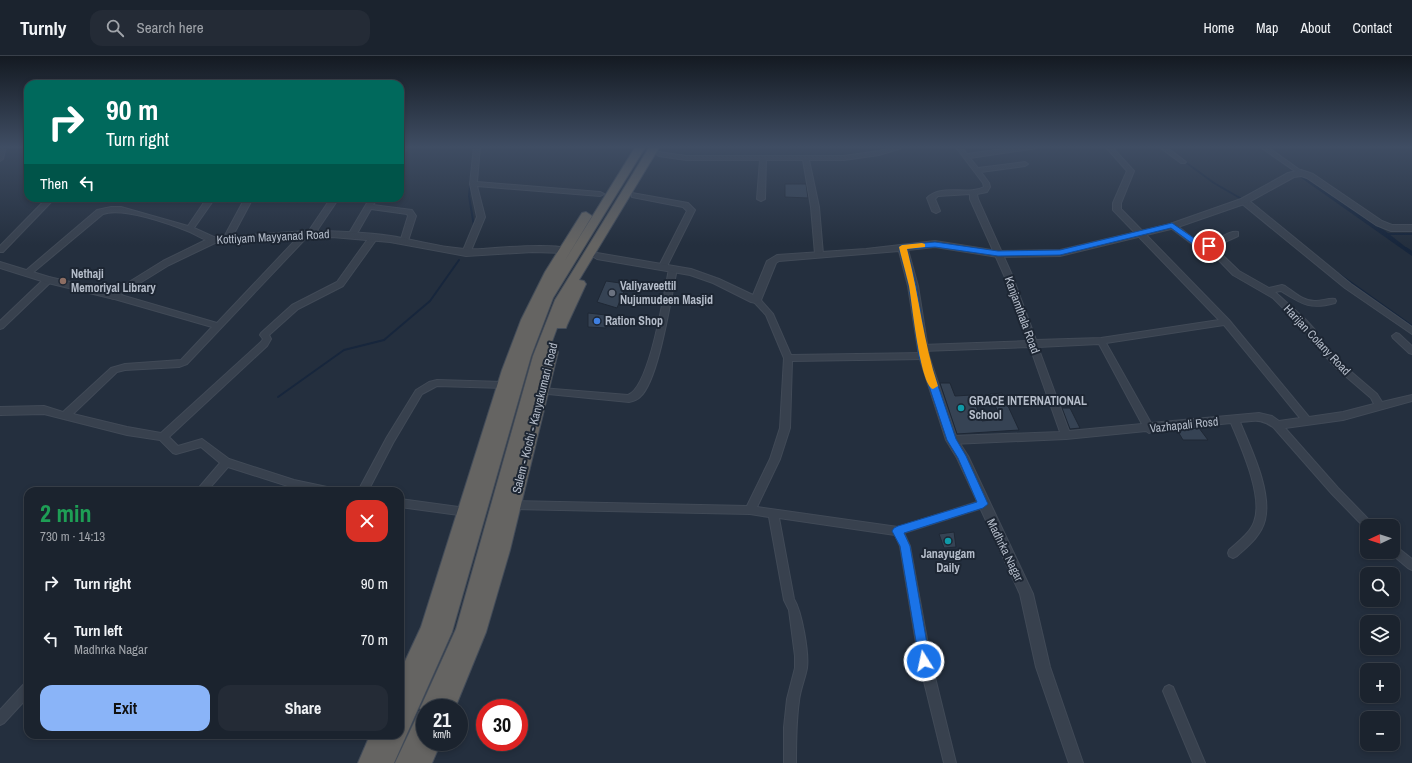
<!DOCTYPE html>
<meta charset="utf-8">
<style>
:root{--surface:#1b232e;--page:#242b36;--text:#f1f3f6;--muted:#a0a4aa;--line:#39404a;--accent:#8ab4f8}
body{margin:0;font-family:"Archivo Narrow",sans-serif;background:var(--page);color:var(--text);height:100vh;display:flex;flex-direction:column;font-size:15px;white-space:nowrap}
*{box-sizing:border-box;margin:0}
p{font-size:13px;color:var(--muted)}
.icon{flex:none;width:22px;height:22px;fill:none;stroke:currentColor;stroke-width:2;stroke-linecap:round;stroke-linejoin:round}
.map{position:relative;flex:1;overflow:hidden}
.panel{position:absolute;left:24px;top:431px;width:380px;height:252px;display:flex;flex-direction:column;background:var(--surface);border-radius:12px;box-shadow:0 2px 6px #0003,0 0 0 1px var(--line)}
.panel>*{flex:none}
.guide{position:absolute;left:24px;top:24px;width:380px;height:122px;border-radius:12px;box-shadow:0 2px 6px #0003,0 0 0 1px var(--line);background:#00695c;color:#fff;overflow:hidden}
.needle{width:26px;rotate:266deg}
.tools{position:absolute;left:1360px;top:463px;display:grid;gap:8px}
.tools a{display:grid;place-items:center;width:40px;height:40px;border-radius:8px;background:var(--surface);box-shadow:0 2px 6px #0003,0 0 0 1px var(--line);font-size:20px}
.speed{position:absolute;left:416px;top:643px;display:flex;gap:8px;font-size:20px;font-weight:700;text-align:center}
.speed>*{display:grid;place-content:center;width:52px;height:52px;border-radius:50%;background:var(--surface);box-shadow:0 2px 6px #0003,0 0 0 1px var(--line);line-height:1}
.speed small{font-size:10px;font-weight:400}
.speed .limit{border:6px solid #d22;background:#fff;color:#111}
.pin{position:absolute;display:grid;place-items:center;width:34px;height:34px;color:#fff;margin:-17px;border:2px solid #fff;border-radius:50%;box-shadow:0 1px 4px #0007}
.me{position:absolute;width:44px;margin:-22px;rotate:350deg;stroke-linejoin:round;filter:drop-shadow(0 0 3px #0008)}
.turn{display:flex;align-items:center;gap:14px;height:84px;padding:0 16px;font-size:18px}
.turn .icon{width:52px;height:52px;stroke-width:2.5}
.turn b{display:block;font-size:28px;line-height:34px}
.then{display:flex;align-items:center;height:38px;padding:0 16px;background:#0003;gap:8px;font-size:15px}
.round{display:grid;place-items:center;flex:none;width:42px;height:42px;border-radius:12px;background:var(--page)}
.head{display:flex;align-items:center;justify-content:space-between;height:68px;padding:0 16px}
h1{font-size:24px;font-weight:700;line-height:30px;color:#1e9e55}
.button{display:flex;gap:8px;margin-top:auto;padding:8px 16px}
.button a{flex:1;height:46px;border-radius:12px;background:var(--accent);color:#111;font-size:16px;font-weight:700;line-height:46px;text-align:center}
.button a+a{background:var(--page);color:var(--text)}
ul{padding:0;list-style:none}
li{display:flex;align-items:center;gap:12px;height:56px;padding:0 16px}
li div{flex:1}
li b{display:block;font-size:15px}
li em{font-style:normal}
header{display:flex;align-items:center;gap:24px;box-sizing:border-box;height:56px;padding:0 20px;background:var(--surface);border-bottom:1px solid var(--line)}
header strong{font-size:19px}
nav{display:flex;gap:22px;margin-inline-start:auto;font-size:14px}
.search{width:280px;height:36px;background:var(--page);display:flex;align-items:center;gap:10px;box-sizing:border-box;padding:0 14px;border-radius:12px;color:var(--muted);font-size:15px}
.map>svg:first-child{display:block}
.water{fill:#17263c}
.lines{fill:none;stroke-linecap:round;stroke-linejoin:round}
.stream{stroke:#17263c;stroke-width:2}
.building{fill:#364354;stroke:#1f2835}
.minor-casing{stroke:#414a57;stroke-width:2}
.tertiary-casing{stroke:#414a57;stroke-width:2}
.trunk-casing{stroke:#434c59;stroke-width:2}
.minor{fill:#38414e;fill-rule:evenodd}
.tertiary{fill:#38414e;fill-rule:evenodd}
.trunk{fill:#656462;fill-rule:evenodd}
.route{fill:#1a73e8;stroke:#114b97}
.slow{fill:#f59e0b}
.education-dot{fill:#8d6e63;stroke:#1d2633;stroke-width:1.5}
.worship-dot{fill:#6b7280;stroke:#1d2633;stroke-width:1.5}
.shop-dot{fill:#3f7fe0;stroke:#1d2633;stroke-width:1.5}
.culture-dot{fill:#0f9aa8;stroke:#1d2633;stroke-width:1.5}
.labels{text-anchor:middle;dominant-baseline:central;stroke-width:4;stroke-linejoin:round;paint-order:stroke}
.street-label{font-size:12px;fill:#b4bcc9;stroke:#1d2633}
.poi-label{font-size:12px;font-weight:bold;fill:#b4bcc9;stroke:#1d2633;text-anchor:start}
</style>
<header>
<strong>Turnly</strong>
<div class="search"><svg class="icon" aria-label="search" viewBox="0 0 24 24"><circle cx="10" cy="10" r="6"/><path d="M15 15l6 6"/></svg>Search here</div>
<nav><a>Home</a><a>Map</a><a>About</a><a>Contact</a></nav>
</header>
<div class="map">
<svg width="1412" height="707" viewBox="0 0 1412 707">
<rect width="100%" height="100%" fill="#242f3e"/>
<polygon class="water" points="1300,121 1304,121 1384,174 1412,196 1412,200"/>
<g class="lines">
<g class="stream">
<polyline points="1184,105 1214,127 1240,142"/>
<polyline points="472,112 469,140 474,170"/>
<polyline points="1348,152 1361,160"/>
<polyline points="1387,178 1412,178"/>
<polyline points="1406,192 1412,196"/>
<polyline points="1339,218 1412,270"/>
<polyline points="278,341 344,294 384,284 430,245 459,204"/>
</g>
</g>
<g class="building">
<polygon points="785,128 806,128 808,142 785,141"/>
<polygon points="606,225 627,228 617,252 597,246"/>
<polygon points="588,257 606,259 606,272 588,271"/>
<polygon points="940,327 950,327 955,340 972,339 982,365 1001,363 990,338 1002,337 1019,374 957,378"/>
<polygon points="1062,352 1070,352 1080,372 1070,373"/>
<polygon points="1199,372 1208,384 1183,384 1177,374"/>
<polygon points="954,476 956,491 944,492 939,478"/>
</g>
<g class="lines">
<g class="minor-casing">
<g id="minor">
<polygon points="0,90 6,90 3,103 0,105"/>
<polygon points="402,90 408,90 402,100 400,101 400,93"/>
<polygon points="474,90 480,90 477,126 600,136 604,138 600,140 477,130 485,161 470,197 469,199 463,199 462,197 477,161 470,128"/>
<polygon points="898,90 908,90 879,99 844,104 809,104 819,151 823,198 819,201 815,198 811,151 803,104 766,104 765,143 761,145 757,143 760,104 686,104 659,100 656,98 659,96 686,100 844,100 879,95"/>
<path d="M 955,90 L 961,90 L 967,98 L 1025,90 L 1040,90 L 1037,92 L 970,102 L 978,112 L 1025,106 L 1028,108 L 1025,110 L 981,116 L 989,127 L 990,131 L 987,136 L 977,138 L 978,143 L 1012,219 L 1036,284 L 1101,282 L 1219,264 L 1113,154 L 1113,147 L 1127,115 L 1105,90 L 1111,90 L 1134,115 L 1121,147 L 1121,153 L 1229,264 L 1309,361 L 1343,356 L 1374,348 L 1371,342 L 1336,312 L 1310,283 L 1308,277 L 1273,242 L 1233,219 L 1207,192 L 1196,191 L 1168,170 L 1172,168 L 1175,168 C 1182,173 1193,184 1201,187 C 1214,191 1225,174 1238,176 L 1238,180 L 1214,191 L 1239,215 L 1269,232 L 1282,229 L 1285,230 C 1294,236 1304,246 1316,245 C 1322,245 1329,242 1335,243 L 1336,245 L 1335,247 C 1310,254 1302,248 1281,235 L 1275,236 L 1306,264 L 1315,274 L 1317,280 L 1342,308 L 1377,338 L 1382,346 L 1412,339 L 1412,345 L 1343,364 L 1285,372 L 1338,432 L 1375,470 L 1367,470 L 1366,473 L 1332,438 L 1274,372 C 1262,362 1254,365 1240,366 C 1251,393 1272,435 1265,464 C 1261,480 1248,490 1237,500 L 1233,502 L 1229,500 L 1228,497 L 1229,494 C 1238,486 1250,477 1254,466 C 1264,441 1241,391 1231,367 L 1153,375 L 1149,377 L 1146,375 L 1066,383 L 952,388 L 949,387 L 947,384 L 949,381 L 952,380 L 1060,376 L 1030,291 L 922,295 L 918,292 L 922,289 L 1028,285 L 1004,219 L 970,143 L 970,138 L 938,140 L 935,143 L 940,155 L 936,157 L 932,155 L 927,142 C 941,127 968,140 984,131 L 983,127 ZM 1224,269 L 1300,362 L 1279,365 L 1272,360 L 1259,357 L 1151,367 L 1106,287 ZM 1099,288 L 1142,368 L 1069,375 L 1038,291 Z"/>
<polygon points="1158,90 1165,90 1186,106 1185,107 1181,107"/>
<polygon points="1259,90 1266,90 1304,117 1303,118 1299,118"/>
<polygon points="632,137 688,147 695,154 666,212 663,213 659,210 687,155 683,151 632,141"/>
<polygon points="47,142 55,142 3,196 0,196 0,190"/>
<path d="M 207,142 L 215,142 L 194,172 L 216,182 L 216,186 C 208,187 197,179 190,176 C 170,168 123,151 103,158 L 30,219 L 24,219 L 23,217 L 97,154 L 111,151 L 121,151 L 188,170 Z"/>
<polygon points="245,142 253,142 230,185 224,185 223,183"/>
<polygon points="331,142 339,142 314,179 309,179 187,308 179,311 125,314 117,316 73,358 127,371 161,377 261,286 263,283 260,279 261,277 292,249 337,226 370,180 376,180 376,184 343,230 298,253 269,279 271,283 267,290 169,381 178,390 202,383 229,403 294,424 327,431 330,432 332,435 308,435 294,432 228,411 207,435 196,435 220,407 201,391 176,398 173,397 160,384 127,379 44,358 0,359 0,351 44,350 63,356 111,312 125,308 181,304 212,271 111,242 110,240 111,238 114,237 217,267 303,176 308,176"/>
<polygon points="370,142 378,142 373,149 412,154 416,160 407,188 404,188 400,186 408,160 407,158 371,153 355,181 349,181 348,179"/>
<polygon points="1241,143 1247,143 1351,228 1412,271 1412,278 1345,232 1241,147"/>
<path d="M 673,210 L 677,213 C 671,240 659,325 640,341 C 637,344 633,345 629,346 L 538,337 L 537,335 L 538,333 L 541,332 L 628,339 C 650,331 664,237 669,213 Z"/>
<polygon points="48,221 51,222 52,224 51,226 3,272 0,273 0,265 45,222"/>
<path d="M 756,241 L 759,242 L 773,258 L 791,299 L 924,297 L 928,300 L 924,303 L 792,305 L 790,372 L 780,403 L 757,451 L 898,471 L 983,444 L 986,445 L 988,448 L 986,451 L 904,477 L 910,490 L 931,605 L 956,707 L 944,707 L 919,605 L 900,490 L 895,479 L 779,462 L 794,543 C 802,556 809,597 807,612 C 805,623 800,634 799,645 C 796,666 796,686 796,707 L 784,707 L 784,671 L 787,643 L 795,612 L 795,600 L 789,554 L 784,544 L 769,461 L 750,458 L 513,453 L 510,452 L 508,449 L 510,446 L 513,445 L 747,450 L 770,403 L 780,372 L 784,302 L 766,259 L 752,244 Z"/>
<polygon points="1396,277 1399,278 1412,290 1412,298 1409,297 1393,282 1392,280"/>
<polygon points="437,324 504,326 508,329 504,332 437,330 422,338 393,387 368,435 358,435 387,381 416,334 429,326"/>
<polygon points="400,443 466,452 470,453 471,456 470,459 466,460 400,451"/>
<polygon points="1393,488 1412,503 1412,514 1408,512 1389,496 1393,496"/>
<polygon points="28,626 28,641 4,667 0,669 0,654 24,628"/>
<polygon points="1169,629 1173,631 1205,707 1193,707 1163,635 1165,631"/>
</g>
</g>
<g class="tertiary-casing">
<g id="tertiary">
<polygon points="1301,114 1313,118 1382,165 1392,169 1412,169 1412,175 1391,175 1376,169 1307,122 1301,120 1294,121 1247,147 1175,172 1060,200 998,201 935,191 908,194 918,230 929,300 957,383 968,400 1033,538 1050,611 1083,707 1069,707 1036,611 1020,538 957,402 946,384 919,300 908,230 899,195 779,205 776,207 761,244 756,247 751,246 713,227 690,219 597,203 592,200 597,197 691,213 719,223 753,239 767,205 777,199 866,193 935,185 998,195 1060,194 1170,168 1241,143 1288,117"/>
<path d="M 306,175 C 334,175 363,176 391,180 C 421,185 451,195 482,193 C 495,192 562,186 569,194 L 564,197 L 533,196 L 466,200 L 390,186 L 332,181 L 215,187 L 169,209 L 114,243 L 48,227 L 0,212 L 0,206 L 49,221 L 113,236 L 163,205 L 210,182 Z"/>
</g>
</g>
<g class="trunk-casing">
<g id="trunk">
<polygon points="636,90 646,90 553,242 531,300 452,576 394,707 358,707 370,679 400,679 400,650 403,644 400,645 400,616 421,571 502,314 521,264 545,216 582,157 586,156 592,160 564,206"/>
<polygon points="650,90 660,90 579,224 584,225 586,228 567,269 566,272 557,272 550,291 556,293 558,296 510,494 486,576 455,652 425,652 425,686 441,686 432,707 395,707 419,656 421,655 420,652 423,646 456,573 533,300 555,244"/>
</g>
</g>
<use href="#minor" class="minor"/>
<use href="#tertiary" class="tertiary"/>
<use href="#trunk" class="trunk"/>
</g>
<linearGradient id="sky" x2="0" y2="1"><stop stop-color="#141a22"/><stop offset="0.48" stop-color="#3f4d63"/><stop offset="1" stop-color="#3f4d63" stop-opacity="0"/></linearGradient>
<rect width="1412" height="189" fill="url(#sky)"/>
<polygon class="route" points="1172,167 1201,187 1213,190 1209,193 1197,191 1171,172 1060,199 998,200 935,191 907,193 916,230 928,300 956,383 966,400 988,448 983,452 904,477 910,490 930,605 929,609 924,611 920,609 900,490 892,475 894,472 898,470 977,446 958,402 947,384 919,300 909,230 899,191 902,189 935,186 998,195 1060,194"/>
<path class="slow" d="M 922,187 L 925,188 L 925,191 L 907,193 C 919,239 923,285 938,330 L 933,333 C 920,329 912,246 909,230 C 906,217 902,204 899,191 L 902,189 Z"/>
<circle class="education-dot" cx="63" cy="225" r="4"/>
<circle class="worship-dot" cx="612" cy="237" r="4"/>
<circle class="shop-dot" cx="597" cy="265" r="4"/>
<g class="culture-dot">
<circle cx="961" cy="352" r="4"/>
<circle cx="948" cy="485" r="4"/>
</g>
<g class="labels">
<g class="street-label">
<text transform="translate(273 181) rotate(-3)">Kottiyam Mayyanad Road</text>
<text transform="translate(1022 259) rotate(70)">Kanjamthala Road</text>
<text transform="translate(1317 284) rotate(47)">Harijan Colany Road</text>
<text transform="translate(535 362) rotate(-76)">Salem - Kochi - Kanyakumari Road</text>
<text transform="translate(1184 369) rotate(-6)">Vazhapali Rosd</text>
<text transform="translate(1005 494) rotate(64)">Madhrka Nagar</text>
</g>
<g class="poi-label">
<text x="71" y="218">Nethaji<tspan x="71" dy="14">Memoriyal Library</tspan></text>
<text x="620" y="230">Valiyaveettil<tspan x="620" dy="14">Nujumudeen Masjid</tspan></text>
<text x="605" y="265">Ration Shop</text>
<text x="969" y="345">GRACE INTERNATIONAL<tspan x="969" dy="14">School</tspan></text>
<text x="948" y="498" text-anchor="middle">Janayugam<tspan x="948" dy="14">Daily</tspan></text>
</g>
</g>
</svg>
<div class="tools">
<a><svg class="needle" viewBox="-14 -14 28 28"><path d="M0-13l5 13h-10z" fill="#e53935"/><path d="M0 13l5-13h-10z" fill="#a0a4aa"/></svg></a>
<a><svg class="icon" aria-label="search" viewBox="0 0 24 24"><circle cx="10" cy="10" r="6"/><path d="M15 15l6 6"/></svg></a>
<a><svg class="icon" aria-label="layers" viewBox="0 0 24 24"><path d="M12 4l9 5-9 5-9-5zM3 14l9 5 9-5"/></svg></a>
<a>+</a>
<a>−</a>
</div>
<div class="speed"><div>21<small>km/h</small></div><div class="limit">30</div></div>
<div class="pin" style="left:1209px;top:190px;background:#d93025"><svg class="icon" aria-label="arrive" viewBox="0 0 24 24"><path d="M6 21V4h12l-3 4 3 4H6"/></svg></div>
<svg class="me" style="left:924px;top:605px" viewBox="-20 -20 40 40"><circle r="17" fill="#1a73e8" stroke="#fff" stroke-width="3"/><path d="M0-11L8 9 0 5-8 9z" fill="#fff"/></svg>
<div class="guide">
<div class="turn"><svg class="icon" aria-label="right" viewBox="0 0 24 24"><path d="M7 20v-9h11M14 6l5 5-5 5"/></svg><div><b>90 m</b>Turn right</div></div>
<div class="then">Then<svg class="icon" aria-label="left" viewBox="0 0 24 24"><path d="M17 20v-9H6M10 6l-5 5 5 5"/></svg></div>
</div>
<section class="panel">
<div class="head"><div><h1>2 min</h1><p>730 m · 14:13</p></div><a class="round" style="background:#d93025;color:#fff"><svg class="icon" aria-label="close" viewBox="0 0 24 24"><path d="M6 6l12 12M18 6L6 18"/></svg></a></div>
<ul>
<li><svg class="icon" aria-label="right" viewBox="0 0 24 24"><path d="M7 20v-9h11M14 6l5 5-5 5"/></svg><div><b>Turn right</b></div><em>90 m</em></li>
<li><svg class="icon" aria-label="left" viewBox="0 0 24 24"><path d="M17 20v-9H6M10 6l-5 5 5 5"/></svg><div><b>Turn left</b><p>Madhrka Nagar</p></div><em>70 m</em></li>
</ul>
<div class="button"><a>Exit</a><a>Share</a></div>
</section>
</div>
